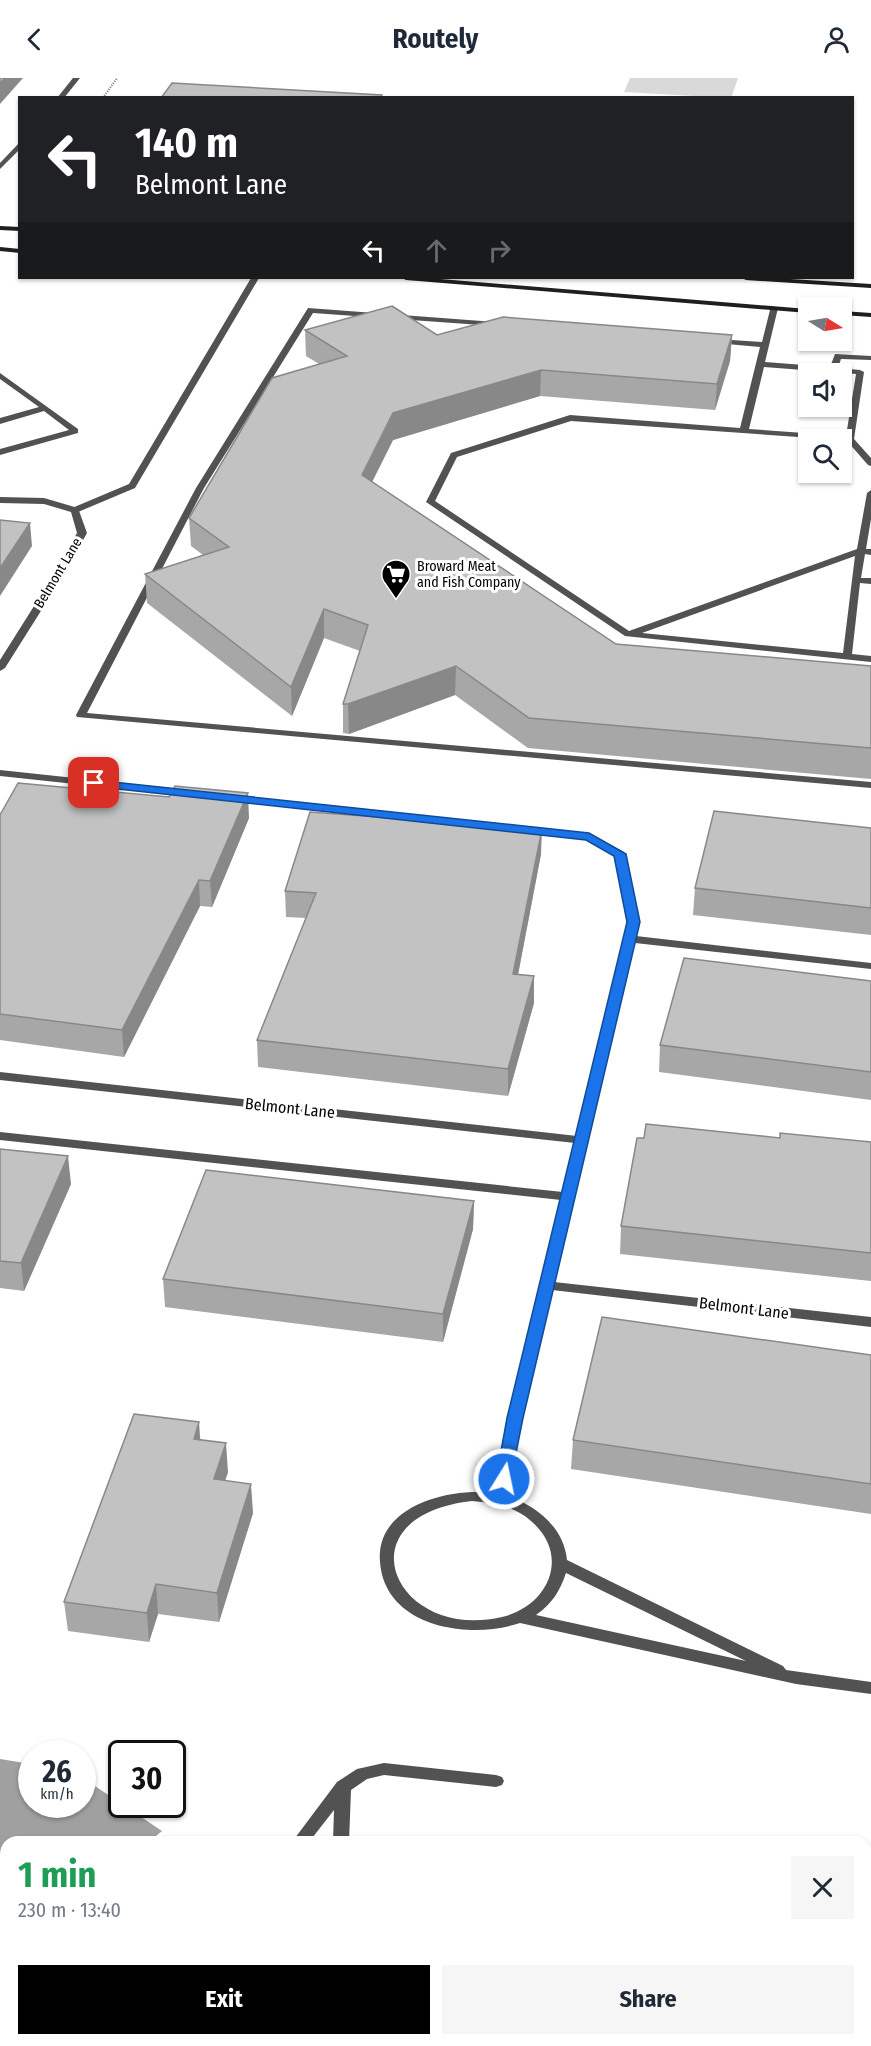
<!DOCTYPE html>
<meta charset="utf-8">
<style>
:root{--surface:#fff;--page:#f6f6f7;--text:#1f2937;--muted:#747a83;--accent:#000}
body{margin:0;font-family:"Fira Sans Condensed",sans-serif;background:var(--page);color:var(--text);height:100vh;display:flex;flex-direction:column;font-size:22px;white-space:nowrap}
*{box-sizing:border-box;margin:0}
p{font-size:20px;color:var(--muted)}
.icon{flex:none;width:33px;height:33px;fill:none;stroke:currentColor;stroke-width:2;stroke-linecap:round;stroke-linejoin:round}
.map{position:relative;flex:1;overflow:hidden}
.panel{position:absolute;left:0px;top:1758px;width:872px;height:210px;display:flex;flex-direction:column;background:var(--surface);border-radius:18px 18px 0 0;box-shadow:0 2px 4px #0004}
.panel>*{flex:none}
.hud{position:absolute;left:18px;top:18px;width:836px;height:183px;border-radius:0px;box-shadow:0 2px 4px #0004;background:#202124;color:#fff;overflow:hidden}
.needle{width:39px;rotate:101deg}
.tools{position:absolute;left:798px;top:219px;display:grid;gap:12px}
.tools a{display:grid;place-items:center;width:54px;height:54px;border-radius:0px;background:var(--surface);box-shadow:0 2px 4px #0004;font-size:30px}
.speed{position:absolute;left:18px;top:1662px;display:flex;gap:12px;font-size:30px;font-weight:700;text-align:center}
.speed>*{display:grid;place-content:center;width:78px;height:78px;border-radius:50%;background:var(--surface);box-shadow:0 2px 4px #0004;line-height:1}
.speed small{font-size:15px;font-weight:400}
.speed .limit{border:3px solid #111;border-radius:9px;background:#fff;color:#111}
.pin{position:absolute;display:grid;place-items:center;width:51px;height:51px;color:#fff;margin:-26px;border-radius:12px;box-shadow:0 3px 9px #0006}
.me{position:absolute;width:66px;margin:-33px;rotate:10deg;stroke-linejoin:round;filter:drop-shadow(0 0 4px #0008)}
.turn{display:flex;align-items:center;gap:21px;height:126px;padding:0 18px;font-size:27px}
.turn .icon{width:78px;height:78px;stroke-width:2.5}
.turn b{display:block;font-size:42px;line-height:51px}
.lanes{display:flex;align-items:center;height:57px;padding:0 18px;background:#0003;justify-content:center;gap:30px;direction:ltr}
.lanes .off{opacity:.35}
.round{display:grid;place-items:center;flex:none;width:63px;height:63px;border-radius:0px;background:var(--page)}
.headline{display:flex;align-items:center;justify-content:space-between;height:102px;padding:0 18px}
h1{font-size:36px;font-weight:700;line-height:45px;color:#1e9e55}
.action{display:flex;gap:12px;margin-top:auto;padding:12px 18px}
.action a{flex:1;height:69px;border-radius:0px;background:var(--accent);color:#fff;font-size:24px;font-weight:700;line-height:69px;text-align:center}
.action a+a{background:var(--page);color:var(--text)}
header{display:flex;justify-content:space-between;align-items:center;height:78px;padding:0 18px;background:var(--surface);font-size:27px;font-weight:700}
.map>svg:first-child{display:block}
.green{fill:#d9d9d9}
.water{fill:#a0a0a0}
.lines{fill:none;stroke-linecap:round;stroke-linejoin:round}
.path{stroke:#747474;stroke-width:2;stroke-dasharray:1 1.5;stroke-linecap:butt}
.lane{fill:#525252;fill-rule:evenodd}
.street{fill:#525252;fill-rule:evenodd}
.secondary{fill:#1f1f1f;fill-rule:evenodd}
.wall{fill:#a7a7a7}
.shaded-wall{fill:#888}
.building{fill:#c2c2c2;stroke:#888;stroke-width:1.5}
.route{fill:#1a73e8;stroke:#114b97;stroke-width:1.5}
.labels{text-anchor:middle;dominant-baseline:central;stroke-width:6;stroke-linejoin:round;paint-order:stroke}
.far-poi-label{font-size:14px;fill:#000;stroke:#fff;text-anchor:start}
.far-street-label{font-size:14px;fill:#000;stroke:#fff}
.street-label{font-size:16px;fill:#000;stroke:#fff}
</style>
<header><svg class="icon" aria-label="back" viewBox="0 0 24 24"><path d="M15 5l-7 7 7 7"/></svg>Routely<svg class="icon" aria-label="person" viewBox="0 0 24 24"><circle cx="12" cy="8" r="4"/><path d="M4 21q1-7 8-7t8 7"/></svg></header>
<div class="map">
<svg width="871" height="1968" viewBox="0 0 871 1968">
<rect width="100%" height="100%" fill="#fff"/>
<polygon class="green" points="630,0 738,0 731,20 624,14"/>
<polygon class="water" points="0,1681 31,1686 32,1726 82,1726 83,1700 162,1753 149,1764 6,1764 6,1883 0,1888"/>
<g class="lines">
<polyline class="path" points="103,20 117,0"/>
<g class="lane">
<polygon points="251,200 259,200 135,410 78,434 72,434 72,430 129,406"/>
<path d="M 771,228 L 778,230 L 765,284 L 830,289 L 835,276 L 871,278 L 871,282 L 841,281 L 838,290 L 860,292 L 864,294 L 854,361 L 871,380 L 871,388 L 868,387 L 847,363 L 842,362 L 571,343 L 457,379 L 435,423 L 629,553 L 857,471 L 867,415 L 871,412 L 871,441 L 866,471 L 871,471 L 871,477 L 865,476 L 861,500 L 871,500 L 871,506 L 860,505 L 852,576 L 871,578 L 871,584 L 625,558 L 426,424 L 451,375 L 570,337 L 740,350 L 760,269 L 716,265 L 712,263 L 716,261 L 762,264 ZM 764,289 L 856,296 L 846,358 L 749,351 ZM 855,478 L 843,575 L 642,555 Z"/>
<polygon points="308,230 495,244 499,246 495,248 313,235 204,410 87,635 871,704 871,710 77,639 76,637 196,410"/>
<polygon points="0,295 78,351 78,355 0,377 0,371 69,352 44,333 0,346 0,340 39,329 0,301"/>
<polygon points="384,1685 496,1697 502,1699 504,1703 502,1707 496,1709 384,1697 367,1701 351,1712 349,1764 333,1764 334,1732 309,1764 292,1764 337,1704 357,1691"/>
<rect x="866" y="1906" width="5" height="14"/>
<polygon points="121,1962 141,1962 138,1968 118,1968"/>
<polygon points="446,1962 493,1962 498,1968 451,1968"/>
</g>
<g class="street">
<polygon points="73,0 80,0 64,20 57,20"/>
<polygon points="20,64 20,71 0,91 0,85"/>
<polygon points="0,419 44,420 78,430 87,455 63,498 5,590 0,593 0,582 53,498 77,455 71,434 44,426 0,425"/>
<polygon points="0,692 187,712 192,715 187,718 0,698"/>
<polygon points="234,718 473,743 478,746 473,749 230,723 229,721"/>
<path d="M 526,749 L 593,757 L 624,774 L 640,844 L 636,858 L 871,885 L 871,891 L 635,865 L 554,1204 L 871,1239 L 871,1249 L 552,1212 L 522,1340 L 508,1418 C 537,1428 564,1450 567,1482 L 783,1588 L 786,1592 L 871,1604 L 871,1616 L 796,1606 L 520,1545 C 470,1562 385,1550 380,1484 C 375,1427 451,1409 494,1415 L 508,1340 L 561,1122 L 0,1062 L 0,1054 L 563,1114 L 575,1065 L 0,1002 L 0,994 L 577,1058 L 628,844 L 615,778 L 586,762 L 522,754 L 521,752 ZM 472,1423 C 494,1425 514,1428 531,1443 C 571,1477 549,1528 502,1539 C 394,1564 339,1438 472,1423 ZM 566,1495 L 746,1583 L 536,1537 C 552,1526 560,1513 566,1495 Z"/>
</g>
<g class="secondary">
<polygon points="0,148 20,149 20,153 0,152"/>
<polygon points="0,169 20,171 20,175 0,173"/>
<polygon points="402,200 428,200 808,231 808,235 406,202"/>
<polygon points="742,200 774,200 871,206 871,210 746,202"/>
<polygon points="842,233 871,235 871,239 842,237"/>
</g>
</g>
<g class="wall">
<polygon points="305,252 437,257 732,257 730,283 715,332 540,318 393,362 372,404 616,566 871,588 871,701 528,670 455,617 349,656 343,655 343,626 360,573 324,560 292,638 147,525 145,496 203,477 191,468 189,440 319,286 306,278"/>
<polygon points="0,737 249,740 212,829 200,828 124,979 0,962"/>
<polygon points="871,750 871,857 693,837 695,810"/>
<polygon points="541,776 518,896 534,925 508,1018 258,989 257,962 306,840 286,839 285,813"/>
<polygon points="871,903 871,1022 659,994 660,967"/>
<polygon points="780,1060 871,1064 871,1203 620,1176 621,1148"/>
<polygon points="0,1071 71,1106 24,1213 0,1210"/>
<polygon points="474,1123 473,1151 443,1264 165,1229 163,1201"/>
<polygon points="871,1277 871,1436 571,1391 573,1362"/>
<polygon points="201,1362 228,1394 225,1403 253,1435 219,1544 158,1536 149,1564 68,1553 64,1524"/>
</g>
<g class="shaded-wall">
<polygon points="5,0 23,0 0,26 0,5"/>
<polygon points="732,257 730,283 715,332 717,306"/>
<polygon points="541,292 540,318 393,362 362,424 362,397 393,335"/>
<polygon points="30,445 32,468 0,518 0,490"/>
<polygon points="324,531 324,560 292,638 291,609"/>
<polygon points="456,588 455,617 349,656 348,626"/>
<polygon points="248,715 249,740 212,829 210,803"/>
<polygon points="542,751 541,776 513,923 513,896"/>
<polygon points="199,802 200,828 124,979 122,952"/>
<polygon points="534,898 534,925 508,1018 508,991"/>
<polygon points="68,1078 71,1106 24,1213 21,1185"/>
<polygon points="474,1123 473,1151 443,1264 443,1236"/>
<polygon points="199,1344 201,1373 194,1361"/>
<polygon points="226,1365 228,1394 216,1430 214,1401"/>
<polygon points="251,1406 253,1435 219,1544 217,1515"/>
<polygon points="156,1506 158,1536 149,1564 147,1535"/>
</g>
<g class="building">
<polygon points="0,0 5,0 0,5"/>
<polygon points="172,5 382,17 381,20 161,20"/>
<polygon points="392,228 437,257 503,239 732,257 717,306 541,292 393,335 362,397 616,566 871,588 871,670 529,640 456,588 348,626 343,626 368,547 324,531 291,609 145,496 229,469 189,440 272,300 347,278 305,252"/>
<polygon points="0,442 30,445 0,490"/>
<polygon points="18,705 169,719 175,708 248,715 210,803 199,802 122,952 0,936 0,737"/>
<polygon points="714,733 871,750 871,830 695,810"/>
<polygon points="310,734 542,751 513,896 534,898 508,991 257,962 316,815 285,813"/>
<polygon points="684,880 871,903 871,994 660,967"/>
<polygon points="646,1046 780,1060 780,1055 871,1064 871,1175 621,1148 637,1060 644,1060"/>
<polygon points="0,1071 68,1078 21,1185 0,1183"/>
<polygon points="206,1092 474,1123 443,1236 163,1201"/>
<polygon points="602,1239 871,1277 871,1406 573,1362"/>
<polygon points="134,1336 199,1344 194,1361 226,1365 214,1401 251,1406 217,1515 156,1506 147,1535 64,1524"/>
</g>
<polygon class="route" points="94,702 589,755 626,776 640,844 523,1340 510,1405 498,1405 496,1401 507,1340 627,844 614,778 586,762 90,708 88,705"/>
<defs>
<g id="supermarket-pin" transform="scale(1.5)"><path d="M0 17L-7.5 6A9.5 9.5 0 1 1 7.5 6Z" fill="#000" stroke="#fff"/><path d="M-6-5.5h2.5l.6 2H6L4.5 2H-2.5L-4.4-4H-6ZM-1.5 3.2a1.3 1.3 0 1 0 .1 0ZM3 3.2a1.3 1.3 0 1 0 .1 0Z" fill="#fff"/></g>
</defs>
<g fill-rule="evenodd">
<use href="#supermarket-pin" x="396" y="496"/>
</g>
<g class="labels">
<g class="far-poi-label">
<text x="417" y="488">Broward Meat<tspan x="417" dy="16">and Fish Company</tspan></text>
</g>
<g class="far-street-label">
<text transform="translate(58 495) rotate(-59)">Belmont Lane</text>
</g>
<g class="street-label">
<text transform="translate(290 1030) rotate(6)">Belmont Lane</text>
<text transform="translate(744 1230) rotate(7)">Belmont Lane</text>
</g>
</g>
</svg>
<div class="tools">
<a><svg class="needle" viewBox="-14 -14 28 28"><path d="M0-13l5 13h-10z" fill="#e53935"/><path d="M0 13l5-13h-10z" fill="#747a83"/></svg></a>
<a><svg class="icon" aria-label="sound" viewBox="0 0 24 24"><path d="M4 9h4l5-4v14l-5-4H4zM17 9q2 3 0 6"/></svg></a>
<a><svg class="icon" aria-label="search" viewBox="0 0 24 24"><circle cx="10" cy="10" r="6"/><path d="M15 15l6 6"/></svg></a>
</div>
<div class="speed"><div>26<small>km/h</small></div><div class="limit">30</div></div>
<div class="pin" style="left:94px;top:705px;background:#d93025"><svg class="icon" aria-label="arrive" viewBox="0 0 24 24"><path d="M6 21V4h12l-3 4 3 4H6"/></svg></div>
<svg class="me" style="left:504px;top:1401px" viewBox="-20 -20 40 40"><circle r="17" fill="#1a73e8" stroke="#fff" stroke-width="3"/><path d="M0-11L8 9 0 5-8 9z" fill="#fff"/></svg>
<div class="hud">
<div class="turn"><svg class="icon" aria-label="left" viewBox="0 0 24 24"><path d="M17 20v-9H6M10 6l-5 5 5 5"/></svg><div><b>140 m</b>Belmont Lane</div></div>
<div class="lanes"><svg class="icon" aria-label="left" viewBox="0 0 24 24"><path d="M17 20v-9H6M10 6l-5 5 5 5"/></svg><svg class="icon off" aria-label="ahead" viewBox="0 0 24 24"><path d="M12 20V5M6 11l6-6 6 6"/></svg><svg class="icon off" aria-label="right" viewBox="0 0 24 24"><path d="M7 20v-9h11M14 6l5 5-5 5"/></svg></div>
</div>
<section class="panel">
<div class="headline"><div><h1>1 min</h1><p>230 m · 13:40</p></div><a class="round"><svg class="icon" aria-label="close" viewBox="0 0 24 24"><path d="M6 6l12 12M18 6L6 18"/></svg></a></div>
<div class="action"><a>Exit</a><a>Share</a></div>
</section>
</div>
